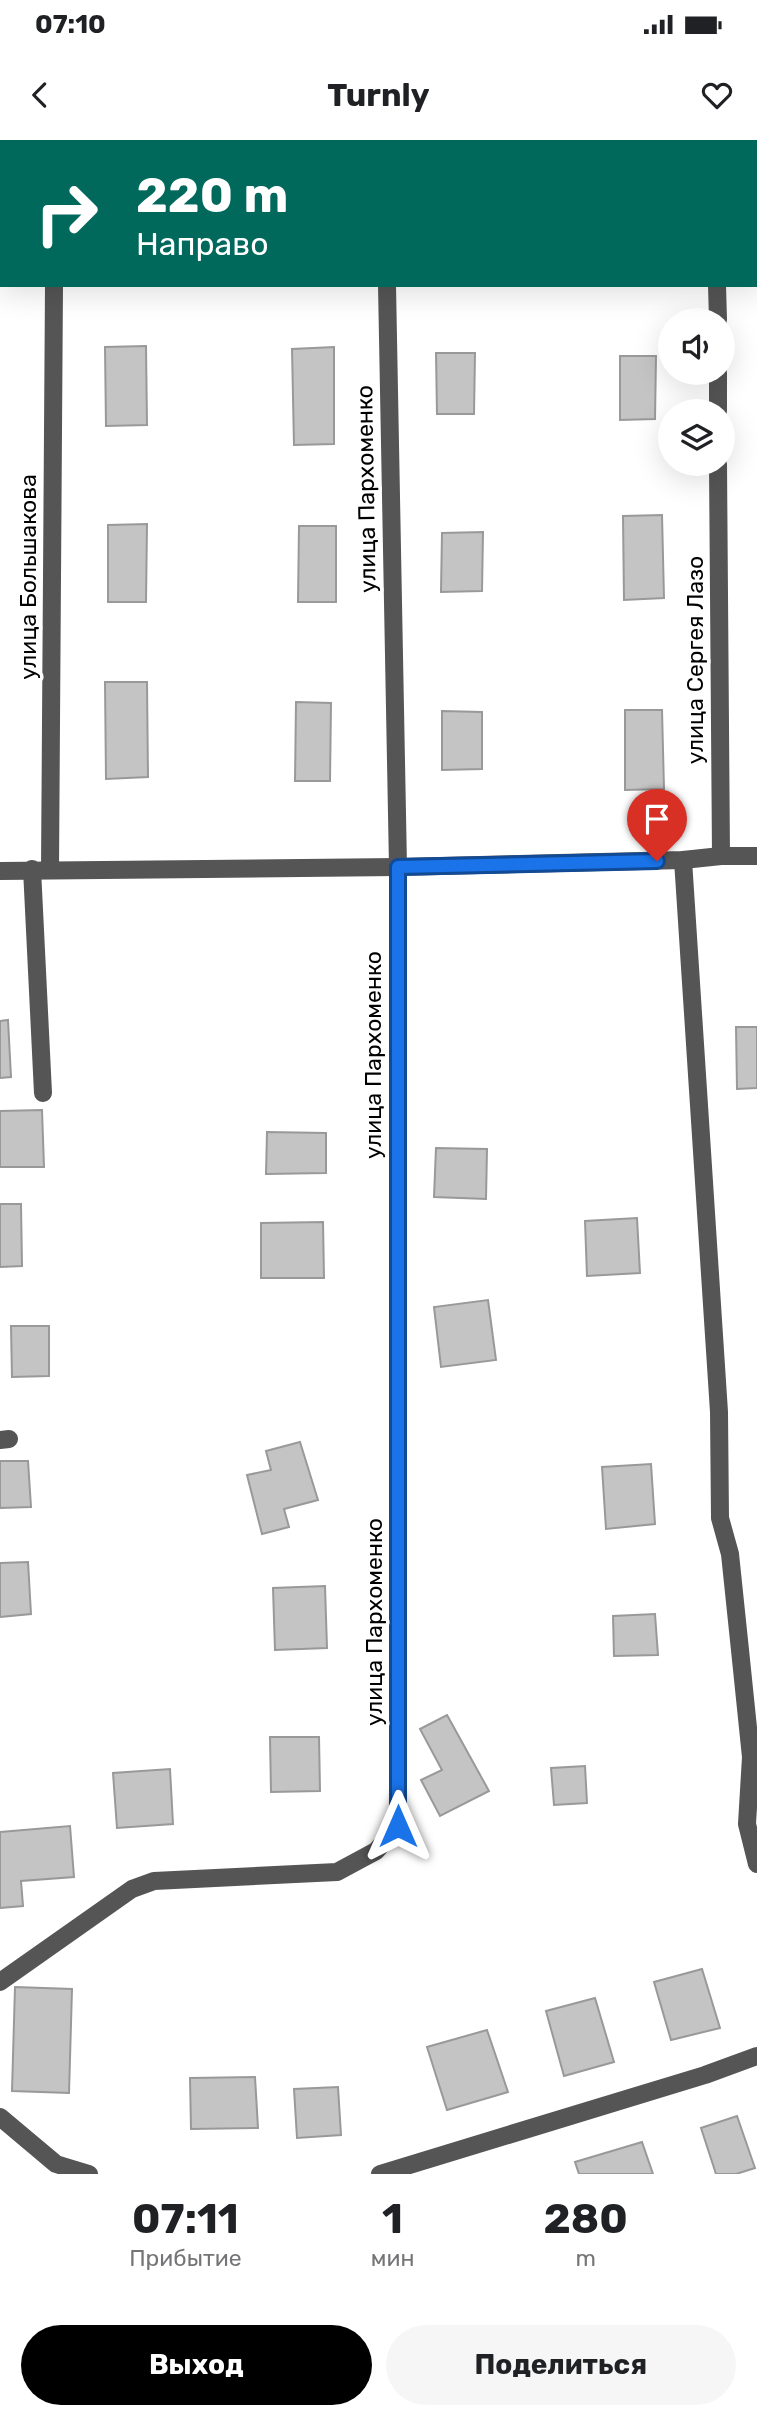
<!DOCTYPE html>
<html lang="ru">
<meta charset="utf-8">
<style>
:root{--surface:#fff;--page:#f6f6f6;--text:#202124;--muted:#757577;--accent:#000}
body{margin:0;font-family:Rubik,sans-serif;background:var(--page);color:var(--text);height:100vh;display:flex;flex-direction:column;font-size:26px;white-space:nowrap}
*{box-sizing:border-box;margin:0}
p{font-size:23px;color:var(--muted)}
.icon{flex:none;width:38px;height:38px;fill:none;stroke:currentColor;stroke-width:2;stroke-linecap:round;stroke-linejoin:round}
.map{position:relative;height:2034px;overflow:hidden}
.sheet{display:flex;flex-direction:column;background:var(--surface);flex:1}
.sheet>*{flex:none}
.top-card{position:absolute;left:0px;top:0px;width:758px;height:147px;box-shadow:0 7px 28px #0002;background:#00695c;color:#fff;overflow:hidden}
.buttons{position:absolute;left:658px;top:168px;display:grid;gap:14px}
.buttons a{display:grid;place-items:center;width:77px;height:77px;border-radius:50%;background:var(--surface);box-shadow:0 7px 28px #0002;font-size:35px}
.pin{position:absolute;display:grid;place-items:center;width:60px;height:60px;color:#fff;margin:-72px -30px;border-radius:50% 50% 50% 0;rotate:-45deg;box-shadow:0 0 7px #0007}
.pin .icon{rotate:45deg}
.me{position:absolute;width:77px;margin:-38px;rotate:0deg;stroke-linejoin:round;filter:drop-shadow(0 0 5px #0008)}
.turn{display:flex;align-items:center;gap:24px;height:147px;padding:0 21px;font-size:32px}
.turn .icon{width:91px;height:91px;stroke-width:2.5}
.turn b{display:block;font-size:49px;line-height:60px}
.eta{display:flex;justify-content:space-evenly;align-items:center;height:119px;text-align:center}
.eta b{font-size:42px;font-weight:700;line-height:49px}
.button{display:flex;gap:14px;margin-top:auto;padding:14px 21px}
.button a{flex:1;height:80px;border-radius:42px;background:var(--accent);color:#fff;font-size:28px;font-weight:700;line-height:80px;text-align:center}
.button a+a{background:var(--page);color:var(--text)}
.status{display:flex;justify-content:space-between;align-items:center;height:49px;padding:0 35px;background:var(--surface);direction:ltr}
.status svg{height:19px;fill:currentColor}
header{display:flex;justify-content:space-between;align-items:center;height:91px;padding:0 21px;background:var(--surface);font-size:32px;font-weight:700}
.map>svg:first-child{display:block}
.building{fill:#c4c4c4;stroke:#999;stroke-width:2}
.lines{fill:none;stroke-linecap:round;stroke-linejoin:round}
.minor{stroke:#555;stroke-width:18}
.route-casing{stroke:#114b97;stroke-width:18}
.route{stroke:#1a73e8;stroke-width:12}
.labels{text-anchor:middle;dominant-baseline:central;stroke-width:7;stroke-linejoin:round;paint-order:stroke}
.street-label{font-size:23px;fill:#000;stroke:#fff}
</style>
<div class="status"><b>07:10</b><svg viewBox="0 0 49 12"><path d="M0 12V9h3v3zM5 12V6h3v6zM10 12V3h3v9zM15 12V0h3v12zM26 1h20v11H26zM47 4h2v5h-2z"/></svg></div>
<header><svg class="icon" aria-label="back" viewBox="0 0 24 24"><path d="M15 5l-7 7 7 7"/></svg>Turnly<svg class="icon" aria-label="heart" viewBox="0 0 24 24"><path d="M12 20l-8-8c-3-5 5-10 8-4 3-6 11-1 8 4z"/></svg></header>
<div class="map">
<svg width="757" height="2034" viewBox="0 0 757 2034">
<rect width="100%" height="100%" fill="#fff"/>
<g class="building">
<polygon points="146,206 147,285 106,286 105,207"/>
<polygon points="334,207 334,304 294,305 292,209"/>
<polygon points="436,213 475,213 474,274 437,274"/>
<polygon points="620,216 656,216 655,279 620,280"/>
<polygon points="662,375 664,458 624,460 623,376"/>
<polygon points="147,384 146,462 108,462 108,385"/>
<polygon points="299,386 336,386 336,462 298,462"/>
<polygon points="483,392 482,451 441,452 442,393"/>
<polygon points="105,542 147,542 148,637 106,639"/>
<polygon points="296,562 331,563 330,641 295,641"/>
<polygon points="625,570 662,570 664,649 625,650"/>
<polygon points="442,571 482,572 482,629 442,630"/>
<polygon points="8,880 11,937 0,938 0,881"/>
<polygon points="736,887 757,887 757,948 737,949"/>
<polygon points="42,970 44,1027 0,1027 0,971"/>
<polygon points="267,992 326,993 326,1033 266,1034"/>
<polygon points="436,1008 487,1009 486,1059 434,1057"/>
<polygon points="0,1064 21,1064 22,1126 0,1127"/>
<polygon points="637,1078 640,1133 587,1136 585,1081"/>
<polygon points="323,1082 324,1138 261,1138 261,1083"/>
<polygon points="488,1160 496,1220 441,1227 434,1167"/>
<polygon points="11,1186 49,1186 49,1236 12,1237"/>
<polygon points="300,1302 318,1360 284,1369 289,1387 262,1394 247,1335 271,1330 266,1311"/>
<polygon points="0,1321 28,1321 31,1367 0,1368"/>
<polygon points="651,1324 655,1384 606,1389 602,1327"/>
<polygon points="28,1422 31,1474 0,1477 0,1423"/>
<polygon points="325,1446 327,1508 275,1510 273,1448"/>
<polygon points="655,1474 658,1515 614,1516 613,1476"/>
<polygon points="447,1575 489,1651 440,1676 421,1640 442,1630 420,1589"/>
<polygon points="270,1597 319,1597 320,1651 271,1652"/>
<polygon points="585,1626 587,1663 554,1665 551,1628"/>
<polygon points="170,1629 173,1684 117,1688 113,1633"/>
<polygon points="70,1686 74,1737 21,1741 23,1766 0,1768 0,1692"/>
<polygon points="702,1829 720,1888 671,1900 654,1842"/>
<polygon points="15,1847 72,1849 69,1953 12,1951"/>
<polygon points="595,1858 614,1922 564,1936 546,1871"/>
<polygon points="487,1890 508,1952 447,1970 427,1907"/>
<polygon points="255,1937 258,1988 191,1989 190,1938"/>
<polygon points="338,1947 341,1995 297,1998 294,1949"/>
<polygon points="737,1976 755,2028 736,2034 716,2034 701,1988"/>
<polygon points="642,2002 653,2034 579,2034 575,2022"/>
</g>
<g class="lines">
<g class="minor">
<polyline points="384,0 384,2"/>
<polyline points="716,0 717,2"/>
<polyline points="55,2 55,0"/>
<polyline points="717,145 718,180"/>
<polyline points="718,233 718,271"/>
<polyline points="718,324 721,716"/>
<polyline points="683,720 719,1272 720,1378 730,1414 740,1510 751,1617 747,1684 757,1724"/>
<polyline points="32,729 43,953"/>
<polyline points="50,729 54,145"/>
<polyline points="0,731 398,727 683,720 721,716 757,716"/>
<polyline points="0,1300 9,1299"/>
<polyline points="0,1842 132,1749 154,1741 337,1732 376,1711 398,1686 398,727 387,145"/>
<polyline points="0,1977 56,2024 89,2034"/>
<polyline points="380,2034 705,1935 757,1916"/>
</g>
</g>
<g class="lines">
<g class="route-casing">
<polyline id="route" points="398,1686 398,727 657,721"/>
</g>
<use href="#route" class="route"/>
</g>
<g class="labels">
<g class="street-label">
<text transform="translate(366 349) rotate(-91)">улица Пархоменко</text>
<text transform="translate(28 437) rotate(-90)">улица Большакова</text>
<text transform="translate(695 520) rotate(-90)">улица Сергея Лазо</text>
<text transform="translate(373 915) rotate(-90)">улица Пархоменко</text>
<text transform="translate(374 1482) rotate(-90)">улица Пархоменко</text>
</g>
</g>
</svg>
<div class="buttons">
<a><svg class="icon" aria-label="sound" viewBox="0 0 24 24"><path d="M4 9h4l5-4v14l-5-4H4zM17 9q2 3 0 6"/></svg></a>
<a><svg class="icon" aria-label="layers" viewBox="0 0 24 24"><path d="M12 4l9 5-9 5-9-5zM3 14l9 5 9-5"/></svg></a>
</div>
<div class="pin" style="left:657px;top:721px;background:#d93025"><svg class="icon" aria-label="arrive" viewBox="0 0 24 24"><path d="M6 21V4h12l-3 4 3 4H6"/></svg></div>
<svg class="me" style="left:398px;top:1686px" viewBox="-20 -20 40 40"><path d="M0-17L14 15 0 8-14 15z" fill="#1a73e8" stroke="#fff" stroke-width="4"/></svg>
<div class="top-card">
<div class="turn"><svg class="icon" aria-label="right" viewBox="0 0 24 24"><path d="M7 20v-9h11M14 6l5 5-5 5"/></svg><div><b>220 m</b>Направо</div></div>
</div>
</div>
<section class="sheet">
<div class="eta">
<div><b>07:11</b><p>Прибытие</p></div>
<div><b>1</b><p>мин</p></div>
<div><b>280</b><p>m</p></div>
</div>
<div class="button"><a>Выход</a><a>Поделиться</a></div>
</section>
